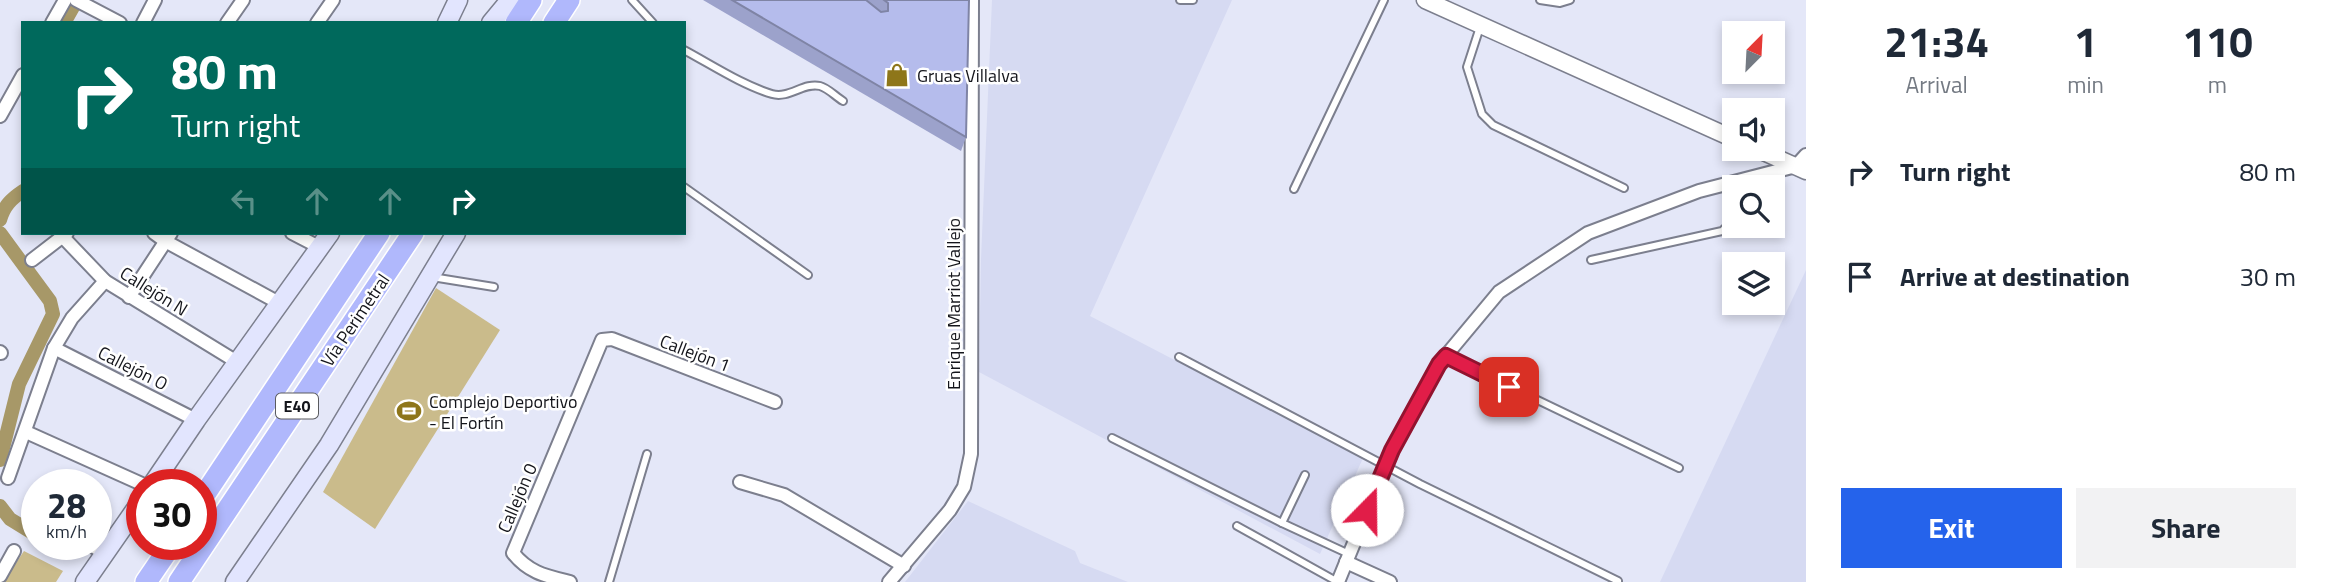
<!DOCTYPE html>
<meta charset="utf-8">
<style>
:root{--surface:#fff;--page:#f2f2f3;--text:#1f2937;--muted:#747a83;--accent:#2563eb}
body{margin:0;font-family:"Titillium Web",sans-serif;background:var(--page);color:var(--text);height:100vh;display:flex;flex-direction:column;font-size:26px;white-space:nowrap}
*{box-sizing:border-box;margin:0}
p{font-size:23px;color:var(--muted)}
.icon{flex:none;width:38px;height:38px;fill:none;stroke:currentColor;stroke-width:2;stroke-linecap:round;stroke-linejoin:round}
.map{position:relative;flex:1;overflow:hidden}
.panel{display:flex;flex-direction:column;background:var(--surface);width:525px}
.panel>*{flex:none}
.guide{position:absolute;left:21px;top:21px;width:665px;height:214px;border-radius:0px;box-shadow:0 4px 10px #0003;background:#00695c;color:#fff;overflow:hidden}
.needle{width:46px;rotate:24deg}
.buttons{position:absolute;left:1722px;top:21px;display:grid;gap:14px}
.buttons a{display:grid;place-items:center;width:63px;height:63px;border-radius:0px;background:var(--surface);box-shadow:0 4px 10px #0003;font-size:35px}
.speed{position:absolute;left:21px;top:469px;display:flex;gap:14px;font-size:35px;font-weight:700;text-align:center}
.speed>*{display:grid;place-content:center;width:91px;height:91px;border-radius:50%;background:var(--surface);box-shadow:0 4px 10px #0003;line-height:1}
.speed small{font-size:18px;font-weight:400}
.speed .limit{border:10px solid #d22;background:#fff;color:#111}
.pin{position:absolute;display:grid;place-items:center;width:60px;height:60px;color:#fff;margin:-30px;border-radius:14px;box-shadow:0 4px 10px #0006}
.me{position:absolute;width:77px;margin:-38px;rotate:22deg;stroke-linejoin:round;filter:drop-shadow(0 0 5px #0008)}
.turn{display:flex;align-items:center;gap:24px;height:147px;padding:0 35px;font-size:32px}
.turn .icon{width:91px;height:91px;stroke-width:2.5}
.turn b{display:block;font-size:49px;line-height:60px}
.lanes{display:flex;align-items:center;height:66px;padding:0 35px;background:#0003;justify-content:center;gap:35px;direction:ltr}
.lanes .off{opacity:.35}
.eta{display:flex;justify-content:space-evenly;align-items:center;height:119px;text-align:center}
.eta b{font-size:42px;font-weight:700;line-height:49px}
.button{display:flex;gap:14px;margin-top:auto;padding:14px 35px}
.button a{flex:1;height:80px;border-radius:0px;background:var(--accent);color:#fff;font-size:28px;font-weight:700;line-height:80px;text-align:center}
.button a+a{background:var(--page);color:var(--text)}
ul{padding:0;list-style:none}
li{display:flex;align-items:center;gap:21px;height:105px;padding:0 35px}
li div{flex:1}
li b{display:block;font-size:26px}
li em{font-style:normal}
main{display:flex;flex:1;min-height:0}
.map>svg:first-child{display:block}
.built{fill:#d6daf2}
.green{fill:#cabb8b}
.lines{fill:none;stroke-linecap:round;stroke-linejoin:round}
.canal{stroke:#a79868;stroke-width:14}
.service-casing{stroke:#7c7f8e;stroke-width:10}
.minor-casing{stroke:#7c7f8e;stroke-width:16}
.tertiary-casing{stroke:#7c7f8e;stroke-width:19}
.secondary-casing{stroke:#7c7f8e;stroke-width:21}
.trunk-casing{stroke:#fff;stroke-width:24}
.service{stroke:#fff;stroke-width:6}
.minor{stroke:#fff;stroke-width:12}
.tertiary{stroke:#fff;stroke-width:16}
.secondary{stroke:#e2e5fe;stroke-width:18}
.trunk{stroke:#b0b8fc;stroke-width:21}
.wall{fill:#9ca2cb}
.building{fill:#b5bcec;stroke:#7f84a5;stroke-width:2}
.route-casing{stroke:#92132f;stroke-width:18}
.route{stroke:#e11d48;stroke-width:12}
.labels{text-anchor:middle;dominant-baseline:central;stroke-width:5;stroke-linejoin:round;paint-order:stroke}
.shield{fill:#fff;stroke:#5a5b5f;stroke-width:2}
.shield-label{font-size:16px;font-weight:bold;fill:#14151b}
.poi-label{font-size:18px;fill:#14151b;stroke:#fff;text-anchor:start}
.street-label{font-size:18px;fill:#14151b;stroke:#fff}
</style>
<main>
<div class="map">
<svg width="1806" height="582" viewBox="0 0 1806 582">
<rect width="100%" height="100%" fill="#e4e7f8"/>
<g class="built">
<polygon points="992,0 1232,0 1090,316 1363,458 1320,554 979,372 981,259"/>
<polygon points="1806,270 1806,582 1660,582"/>
<polygon points="968,501 1075,551 1080,563 1128,582 905,582"/>
</g>
<g class="green">
<polygon points="436,288 500,330 375,529 323,492"/>
<polygon points="24,551 63,571 56,582 3,582"/>
</g>
<g class="lines">
<g class="canal">
<polyline points="64,23 77,0"/>
<path d="M 0,220 C 4,206 11,199 23,191"/>
<polyline points="0,233 50,301 53,314 19,384 0,460"/>
<polyline points="0,506 10,519 36,535"/>
</g>
<g class="service-casing">
<g id="service">
<polyline points="632,0 653,23"/>
<polyline points="1180,0 1193,0"/>
<polyline points="1540,0 1560,3 1570,0"/>
<polyline points="1480,27 1467,67 1482,114 1493,125 1624,188"/>
<path d="M 684,50 C 712,65 742,85 772,94 C 789,99 804,82 820,86 C 828,88 836,97 843,101"/>
<polyline points="684,187 808,275"/>
<polyline points="1294,189 1384,0"/>
<path d="M 1591,260 L 1722,231 C 1737,219 1733,200 1733,183"/>
<polyline points="432,277 494,287"/>
<polyline points="1446,356 1679,468"/>
<polyline points="1179,357 1420,484 1618,581"/>
<polyline points="1112,438 1282,523"/>
<polyline points="1305,475 1282,523 1349,554"/>
<polyline points="1237,526 1338,582"/>
<polyline points="609,582 647,454"/>
</g>
</g>
<g class="minor-casing">
<g id="minor">
<polyline points="76,0 120,23"/>
<polyline points="52,23 65,0"/>
<polyline points="143,23 155,0"/>
<polyline points="227,23 243,0"/>
<polyline points="317,23 333,0"/>
<polyline points="0,116 23,75"/>
<polyline points="154,233 165,241 279,303"/>
<polyline points="292,233 319,247"/>
<polyline points="62,236 105,281 237,362"/>
<polyline points="32,260 67,233"/>
<polyline points="129,297 171,233"/>
<polyline points="54,348 196,420"/>
<polyline points="0,352 1,353"/>
<polyline points="26,432 144,485"/>
<polyline points="8,478 54,348 72,318 105,281"/>
<polyline points="740,482 784,495 904,566"/>
<polyline points="88,544 105,553"/>
<polyline points="1346,562 1390,582"/>
<polyline points="0,576 14,551"/>
<path d="M 570,582 C 546,576 529,573 513,553 L 602,340 L 612,339 L 775,402"/>
<polyline points="889,582 950,510 964,487 971,454 972,0"/>
<polyline points="1338,582 1392,450 1439,364 1499,292 1588,233 1699,191 1796,166 1806,155"/>
</g>
</g>
<g class="tertiary-casing">
<g id="tertiary">
<polyline points="1425,0 1734,139"/>
<polyline points="1757,149 1806,171"/>
</g>
</g>
<g class="secondary-casing">
<g id="secondary">
<polyline points="447,23 458,0"/>
<polyline points="491,23 510,0"/>
<polyline points="152,485 196,420 330,233"/>
<polyline points="85,582 142,500"/>
<polyline points="235,582 329,445 456,233"/>
</g>
</g>
<g class="trunk-casing">
<g id="trunk">
<polyline points="516,23 531,0"/>
<polyline points="554,23 569,0"/>
<polyline points="201,500 379,233"/>
<polyline points="146,582 172,544"/>
<polyline points="179,582 413,233"/>
</g>
</g>
<use href="#service" class="service"/>
<use href="#minor" class="minor"/>
<use href="#tertiary" class="tertiary"/>
<use href="#secondary" class="secondary"/>
<use href="#trunk" class="trunk"/>
</g>
<polygon class="wall" points="703,0 969,0 966,137 961,151"/>
<polygon class="building" points="732,0 866,0 881,12 888,11 888,3 884,0 969,0 966,137"/>
<g class="lines">
<g class="route-casing">
<polyline id="route" points="1367,510 1392,450 1439,364 1446,356 1509,387"/>
</g>
<use href="#route" class="route"/>
</g>
<defs>
<g id="shop-bare" transform="scale(1.89)"><path d="M-5-2.5h2.3a2.7 3.5 0 0 1 5.4 0H5L5.5 6h-11ZM-1.5-2.5h3a1.5 2.3 0 0 0-3 0Z" fill="#8e761a" stroke="#fff" stroke-width="2.5" paint-order="stroke"/></g>
<g id="stadium-bare" transform="scale(1.89)"><path d="M0-5a6.5 5 0 1 0 0 10a6.5 5 0 1 0 0-10ZM-3.5-1.8h7v3.6h-7Z" fill="#8e761a" stroke="#fff" stroke-width="2.5" paint-order="stroke"/></g>
</defs>
<g fill-rule="evenodd">
<use href="#shop-bare" x="897" y="75"/>
<use href="#stadium-bare" x="409" y="411"/>
</g>
<g class="labels">
<rect class="shield" x="276" y="393.5" width="42" height="25" rx="5"/>
<g class="shield-label">
<text x="297" y="406">E40</text>
</g>
<g class="poi-label">
<text x="917" y="75">Gruas Villalva</text>
<text x="429" y="401">Complejo Deportivo<tspan x="429" dy="21">- El Fortín</tspan></text>
</g>
<g class="street-label">
<text transform="translate(154 291) rotate(32)">Callejón N</text>
<text transform="translate(953 304) rotate(-90)">Enrique Marriot Vallejo</text>
<text transform="translate(355 320) rotate(-56)">Vía Perimetral</text>
<text transform="translate(695 353) rotate(21)">Callejón 1</text>
<text transform="translate(133 368) rotate(27)">Callejón O</text>
<text transform="translate(517 498) rotate(-67)">Callejón 0</text>
</g>
</g>
</svg>
<div class="buttons">
<a><svg class="needle" viewBox="-14 -14 28 28"><path d="M0-13l5 13h-10z" fill="#e53935"/><path d="M0 13l5-13h-10z" fill="#747a83"/></svg></a>
<a><svg class="icon" aria-label="sound" viewBox="0 0 24 24"><path d="M4 9h4l5-4v14l-5-4H4zM17 9q2 3 0 6"/></svg></a>
<a><svg class="icon" aria-label="search" viewBox="0 0 24 24"><circle cx="10" cy="10" r="6"/><path d="M15 15l6 6"/></svg></a>
<a><svg class="icon" aria-label="layers" viewBox="0 0 24 24"><path d="M12 4l9 5-9 5-9-5zM3 14l9 5 9-5"/></svg></a>
</div>
<div class="speed"><div>28<small>km/h</small></div><div class="limit">30</div></div>
<div class="pin" style="left:1509px;top:387px;background:#d93025"><svg class="icon" aria-label="arrive" viewBox="0 0 24 24"><path d="M6 21V4h12l-3 4 3 4H6"/></svg></div>
<svg class="me" style="left:1367px;top:510px" viewBox="-20 -20 40 40"><circle r="19" fill="#fff"/><path d="M0-13L10 11 0 6-10 11z" fill="#e11d48"/></svg>
<div class="guide">
<div class="turn"><svg class="icon" aria-label="right" viewBox="0 0 24 24"><path d="M7 20v-9h11M14 6l5 5-5 5"/></svg><div><b>80 m</b>Turn right</div></div>
<div class="lanes"><svg class="icon off" aria-label="left" viewBox="0 0 24 24"><path d="M17 20v-9H6M10 6l-5 5 5 5"/></svg><svg class="icon off" aria-label="ahead" viewBox="0 0 24 24"><path d="M12 20V5M6 11l6-6 6 6"/></svg><svg class="icon off" aria-label="ahead" viewBox="0 0 24 24"><path d="M12 20V5M6 11l6-6 6 6"/></svg><svg class="icon" aria-label="right" viewBox="0 0 24 24"><path d="M7 20v-9h11M14 6l5 5-5 5"/></svg></div>
</div>
</div>
<section class="panel">
<div class="eta">
<div><b>21:34</b><p>Arrival</p></div>
<div><b>1</b><p>min</p></div>
<div><b>110</b><p>m</p></div>
</div>
<ul>
<li><svg class="icon" aria-label="right" viewBox="0 0 24 24"><path d="M7 20v-9h11M14 6l5 5-5 5"/></svg><div><b>Turn right</b></div><em>80 m</em></li>
<li><svg class="icon" aria-label="arrive" viewBox="0 0 24 24"><path d="M6 21V4h12l-3 4 3 4H6"/></svg><div><b>Arrive at destination</b></div><em>30 m</em></li>
</ul>
<div class="button"><a>Exit</a><a>Share</a></div>
</section>
</main>
